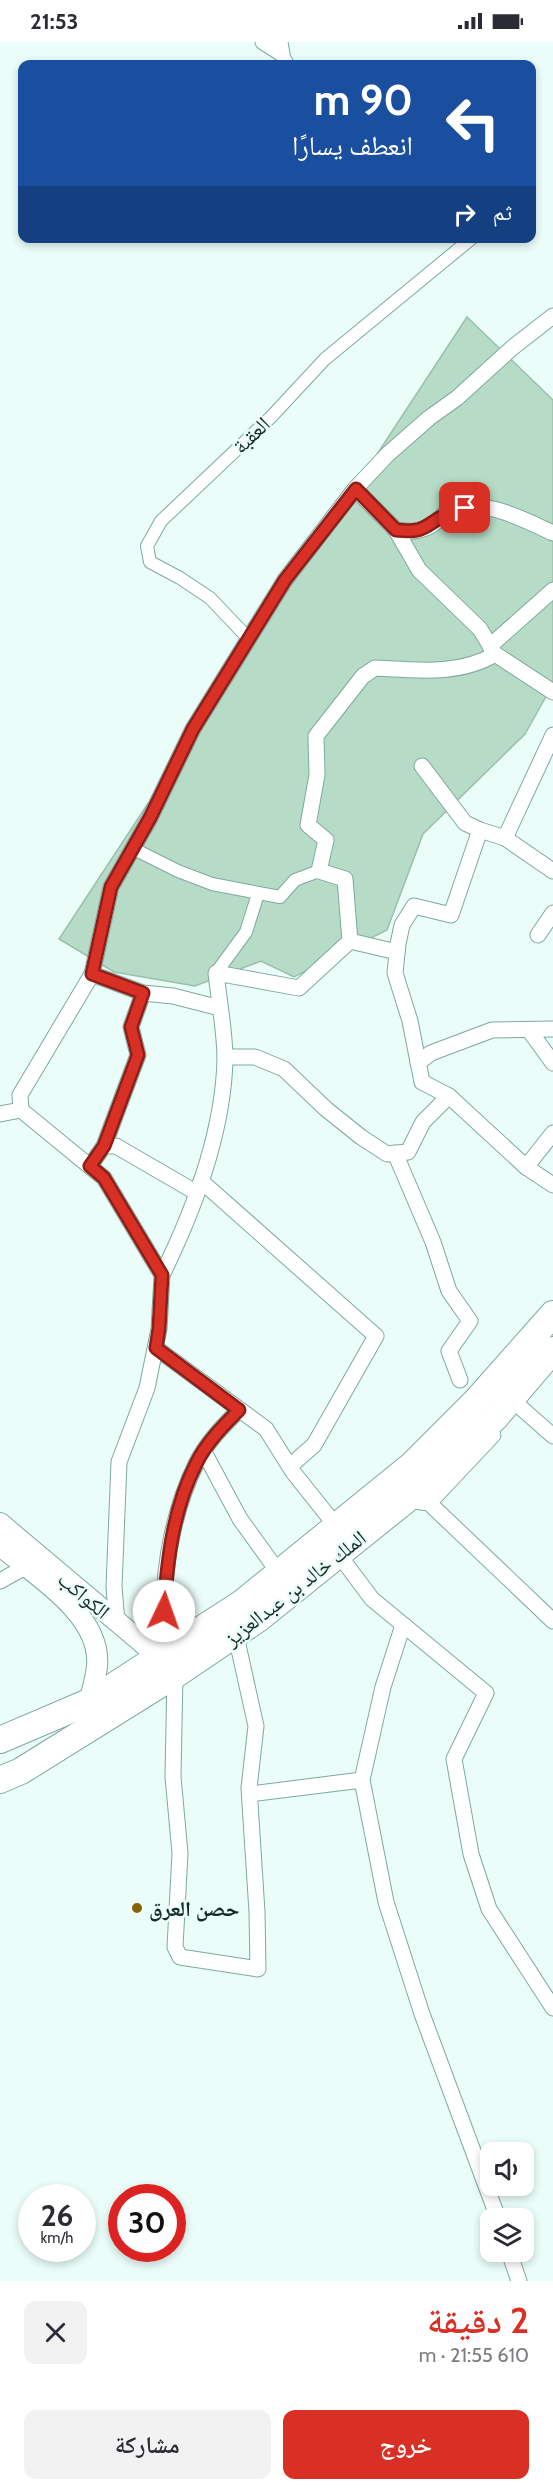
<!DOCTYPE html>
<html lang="ar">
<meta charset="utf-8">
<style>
:root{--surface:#fff;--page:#f2f2f3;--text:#2b2b33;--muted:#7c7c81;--accent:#d93025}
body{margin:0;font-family:Cabin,"Noto Naskh Arabic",sans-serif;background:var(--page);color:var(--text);direction:rtl;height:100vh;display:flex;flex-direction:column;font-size:22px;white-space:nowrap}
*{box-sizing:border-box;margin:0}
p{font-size:20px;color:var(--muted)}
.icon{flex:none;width:33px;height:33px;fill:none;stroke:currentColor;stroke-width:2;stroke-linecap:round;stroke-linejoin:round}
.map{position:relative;height:2239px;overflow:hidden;direction:ltr}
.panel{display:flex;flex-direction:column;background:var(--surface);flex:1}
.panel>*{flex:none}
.banner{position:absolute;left:18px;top:18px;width:518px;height:183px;border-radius:12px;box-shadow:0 3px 9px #0003;direction:rtl;background:#1a4fa0;color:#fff;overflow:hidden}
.fabs{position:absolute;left:480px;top:2100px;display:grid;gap:12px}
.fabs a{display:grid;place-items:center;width:54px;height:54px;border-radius:12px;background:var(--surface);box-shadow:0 3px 9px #0003;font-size:30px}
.speed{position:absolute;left:18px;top:2142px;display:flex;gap:12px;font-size:30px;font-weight:700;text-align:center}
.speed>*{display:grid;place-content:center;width:78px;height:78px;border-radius:50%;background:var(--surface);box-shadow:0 3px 9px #0003;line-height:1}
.speed small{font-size:15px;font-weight:400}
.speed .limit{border:9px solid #d22;background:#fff;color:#111}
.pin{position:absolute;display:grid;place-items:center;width:51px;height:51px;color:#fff;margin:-26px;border-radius:12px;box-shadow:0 3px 9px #0006}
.me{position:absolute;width:66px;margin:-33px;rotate:3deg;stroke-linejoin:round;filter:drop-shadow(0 0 4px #0008)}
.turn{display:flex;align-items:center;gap:21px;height:126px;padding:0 24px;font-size:27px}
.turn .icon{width:78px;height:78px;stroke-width:2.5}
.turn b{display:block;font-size:42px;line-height:51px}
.then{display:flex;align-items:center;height:57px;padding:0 24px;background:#0003;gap:12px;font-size:22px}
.round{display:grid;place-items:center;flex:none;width:63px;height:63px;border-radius:12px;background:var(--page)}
.overview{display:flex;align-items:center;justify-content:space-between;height:102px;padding:0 24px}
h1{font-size:36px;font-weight:600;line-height:45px;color:var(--accent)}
.action{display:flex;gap:12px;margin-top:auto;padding:12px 24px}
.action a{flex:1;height:69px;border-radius:12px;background:var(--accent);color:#fff;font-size:24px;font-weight:600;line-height:69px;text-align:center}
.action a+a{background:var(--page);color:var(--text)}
.status{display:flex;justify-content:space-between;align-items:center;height:42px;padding:0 30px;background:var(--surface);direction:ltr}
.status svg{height:16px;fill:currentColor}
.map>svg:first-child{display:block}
.building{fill:#b6dcc7;stroke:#9bbfab;stroke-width:1.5}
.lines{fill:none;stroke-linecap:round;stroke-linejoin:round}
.pedestrian-casing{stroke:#7da9a0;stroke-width:14}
.minor-casing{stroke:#7da9a0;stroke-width:17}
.tertiary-casing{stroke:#7da9a0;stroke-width:22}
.trunk-casing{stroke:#7da9a0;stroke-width:28}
.pedestrian{stroke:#fff;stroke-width:12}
.minor{stroke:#fff;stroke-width:15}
.tertiary{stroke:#fff;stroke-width:20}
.trunk{stroke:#fff;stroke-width:26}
.route-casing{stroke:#8d1f18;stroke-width:15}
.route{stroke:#d93025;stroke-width:10}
.poi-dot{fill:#8a6102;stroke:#ebfdf9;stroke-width:2}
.labels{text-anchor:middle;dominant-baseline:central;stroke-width:5;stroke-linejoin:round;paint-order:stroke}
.street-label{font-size:21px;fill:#192b27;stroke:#ebfdf9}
.poi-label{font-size:21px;font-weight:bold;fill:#192b27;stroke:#ebfdf9;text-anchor:start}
</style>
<div class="status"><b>21:53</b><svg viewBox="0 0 49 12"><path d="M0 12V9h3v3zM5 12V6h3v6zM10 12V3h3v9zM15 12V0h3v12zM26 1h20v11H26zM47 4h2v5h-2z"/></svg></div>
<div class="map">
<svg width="553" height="2239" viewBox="0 0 553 2239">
<rect width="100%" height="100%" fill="#ebfdf9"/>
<polygon class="building" points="467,275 553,358 553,642 525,692 423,792 387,888 294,935 261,919 195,944 114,930 59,897"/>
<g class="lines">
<g class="pedestrian-casing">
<g id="pedestrian">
<polyline points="282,12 288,22"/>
<polyline points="249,597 210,556 180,536 150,520 147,504 161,479 271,375 325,317 472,196"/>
<polyline points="134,807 178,829 212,842 280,855 295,838 319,829"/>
<polyline points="216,931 246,890 258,852"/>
</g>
</g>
<g class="minor-casing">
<g id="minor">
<polyline points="263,0 282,12 280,0"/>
<path d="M 355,447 L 396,488 C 409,490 420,490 432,483 C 437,480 441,474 446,471 C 481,453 522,477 553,491"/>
<polyline points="396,488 419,528 480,587 495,612 553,650"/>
<polyline points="490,604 553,548"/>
<polyline points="422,724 465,781 480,788 505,796 553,829"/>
<polyline points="480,788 451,873 414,864 402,883 398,902 395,931 410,979 422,1040 449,1054 526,1125 553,1143"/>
<polyline points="505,796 553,693"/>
<polyline points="538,893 553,871"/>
<path d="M 350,899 L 345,837 L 319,829 L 326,798 L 308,783 L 317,733 L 316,694 L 363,634 L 375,626 C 414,628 460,634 495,612"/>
<polyline points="350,899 397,910"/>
<polyline points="92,932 143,951 173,954 220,966"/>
<polyline points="529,988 553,1021"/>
<polyline points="225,1015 255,1015 284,1027 326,1067 361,1095 387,1112 408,1110 423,1080 449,1054"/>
<polyline points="418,1021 431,1011 492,988 553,987"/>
<polyline points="0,1072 21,1068"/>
<polyline points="104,1104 116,1104 197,1151"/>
<polyline points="395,1111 433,1200 449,1249 470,1279 449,1309 460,1338"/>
<polyline points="90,1124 104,1104 138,1013 131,985 143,951"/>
<polyline points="526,1125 553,1091"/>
<polyline points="201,1139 376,1294 314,1403 290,1424"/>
<path d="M 162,1233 C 194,1168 223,1090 225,1018 C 225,989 219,959 216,931 L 299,946 L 350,899"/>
<polyline points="156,1306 266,1387 293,1430 336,1484"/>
<polyline points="519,1364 553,1394"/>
<polyline points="204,1410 240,1477 279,1531"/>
<polyline points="406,1458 429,1461 553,1579"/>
<polyline points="429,1461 493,1393"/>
<polyline points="339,1513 372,1557 486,1651 454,1717 471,1812 489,1867 553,1966"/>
<polyline points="0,1539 25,1525"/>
<polyline points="117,1580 114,1545 119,1420 147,1346 159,1287 162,1233 104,1136 21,1068 20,1053 92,932 111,845 150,776 193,687 285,538 355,447 388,412 429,376 457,356 512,306 553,274"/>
<polyline points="403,1583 383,1645 362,1738 386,1860 422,1972 498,2176"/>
<path d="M 172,1603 C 169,1592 164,1579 164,1567 C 164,1519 175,1465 196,1422 C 206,1401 223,1384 239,1368"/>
<polyline points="175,1633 173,1735 180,1811 175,1905 180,1915 258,1927 257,1870 249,1746 256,1684 236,1594"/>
<polyline points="250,1752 362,1738"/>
<polyline points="509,2210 519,2239"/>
</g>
</g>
<g class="tertiary-casing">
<g id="tertiary">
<polyline points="0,1481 146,1604 177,1603"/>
<path d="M 0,1504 C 35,1533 102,1573 97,1624 C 96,1636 92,1649 89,1660"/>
</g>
</g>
<g class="trunk-casing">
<g id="trunk">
<polyline points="0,1698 89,1660 242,1561 413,1422 475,1360 553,1272"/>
<polyline points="0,1738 21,1729 175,1633 258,1577 406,1458 495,1376 553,1308"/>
</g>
</g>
<use href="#pedestrian" class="pedestrian"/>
<use href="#minor" class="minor"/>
<use href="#tertiary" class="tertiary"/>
<use href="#trunk" class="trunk"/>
</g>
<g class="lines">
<g class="route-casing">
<path id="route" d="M 164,1569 C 167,1519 173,1467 196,1422 C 206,1401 223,1384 239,1368 L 156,1306 L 159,1287 L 162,1233 L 104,1136 L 90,1124 L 104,1104 L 138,1013 L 131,985 L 143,951 L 92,932 L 111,845 L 150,776 L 193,687 L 285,538 L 356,447 L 396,488 C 425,491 423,485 446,472 C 451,469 459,467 465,466"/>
</g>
<use href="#route" class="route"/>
</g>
<circle class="poi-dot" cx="137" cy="1866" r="6"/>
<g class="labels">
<g class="street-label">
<text transform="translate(251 393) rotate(-44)">العقبة</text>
<text transform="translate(295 1546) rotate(-38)">الملك خالد بن عبدالعزيز</text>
<text transform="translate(84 1553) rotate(40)">الكواكب</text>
</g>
<g class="poi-label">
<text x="149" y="1866">حصن العرق</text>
</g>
</g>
</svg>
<div class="fabs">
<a><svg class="icon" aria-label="sound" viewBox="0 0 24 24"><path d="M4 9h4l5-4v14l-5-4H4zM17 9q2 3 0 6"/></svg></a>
<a><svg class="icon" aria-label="layers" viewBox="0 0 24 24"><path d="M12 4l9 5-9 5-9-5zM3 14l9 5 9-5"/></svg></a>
</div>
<div class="speed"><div>26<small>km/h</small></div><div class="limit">30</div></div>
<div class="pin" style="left:465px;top:466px;background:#d93025"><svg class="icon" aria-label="arrive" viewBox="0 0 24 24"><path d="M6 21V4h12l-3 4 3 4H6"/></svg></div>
<svg class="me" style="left:164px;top:1569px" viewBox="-20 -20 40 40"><circle r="19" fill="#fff"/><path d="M0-13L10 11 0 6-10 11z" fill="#d93025"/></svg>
<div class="banner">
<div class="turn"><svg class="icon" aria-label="left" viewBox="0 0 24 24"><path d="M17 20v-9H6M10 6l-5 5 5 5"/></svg><div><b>90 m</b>انعطف يسارًا</div></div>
<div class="then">ثم<svg class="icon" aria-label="right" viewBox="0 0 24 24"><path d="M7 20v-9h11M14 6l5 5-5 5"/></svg></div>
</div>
</div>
<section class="panel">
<div class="overview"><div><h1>2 دقيقة</h1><p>610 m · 21:55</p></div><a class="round"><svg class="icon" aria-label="close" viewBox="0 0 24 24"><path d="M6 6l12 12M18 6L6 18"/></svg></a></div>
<div class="action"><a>خروج</a><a>مشاركة</a></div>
</section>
